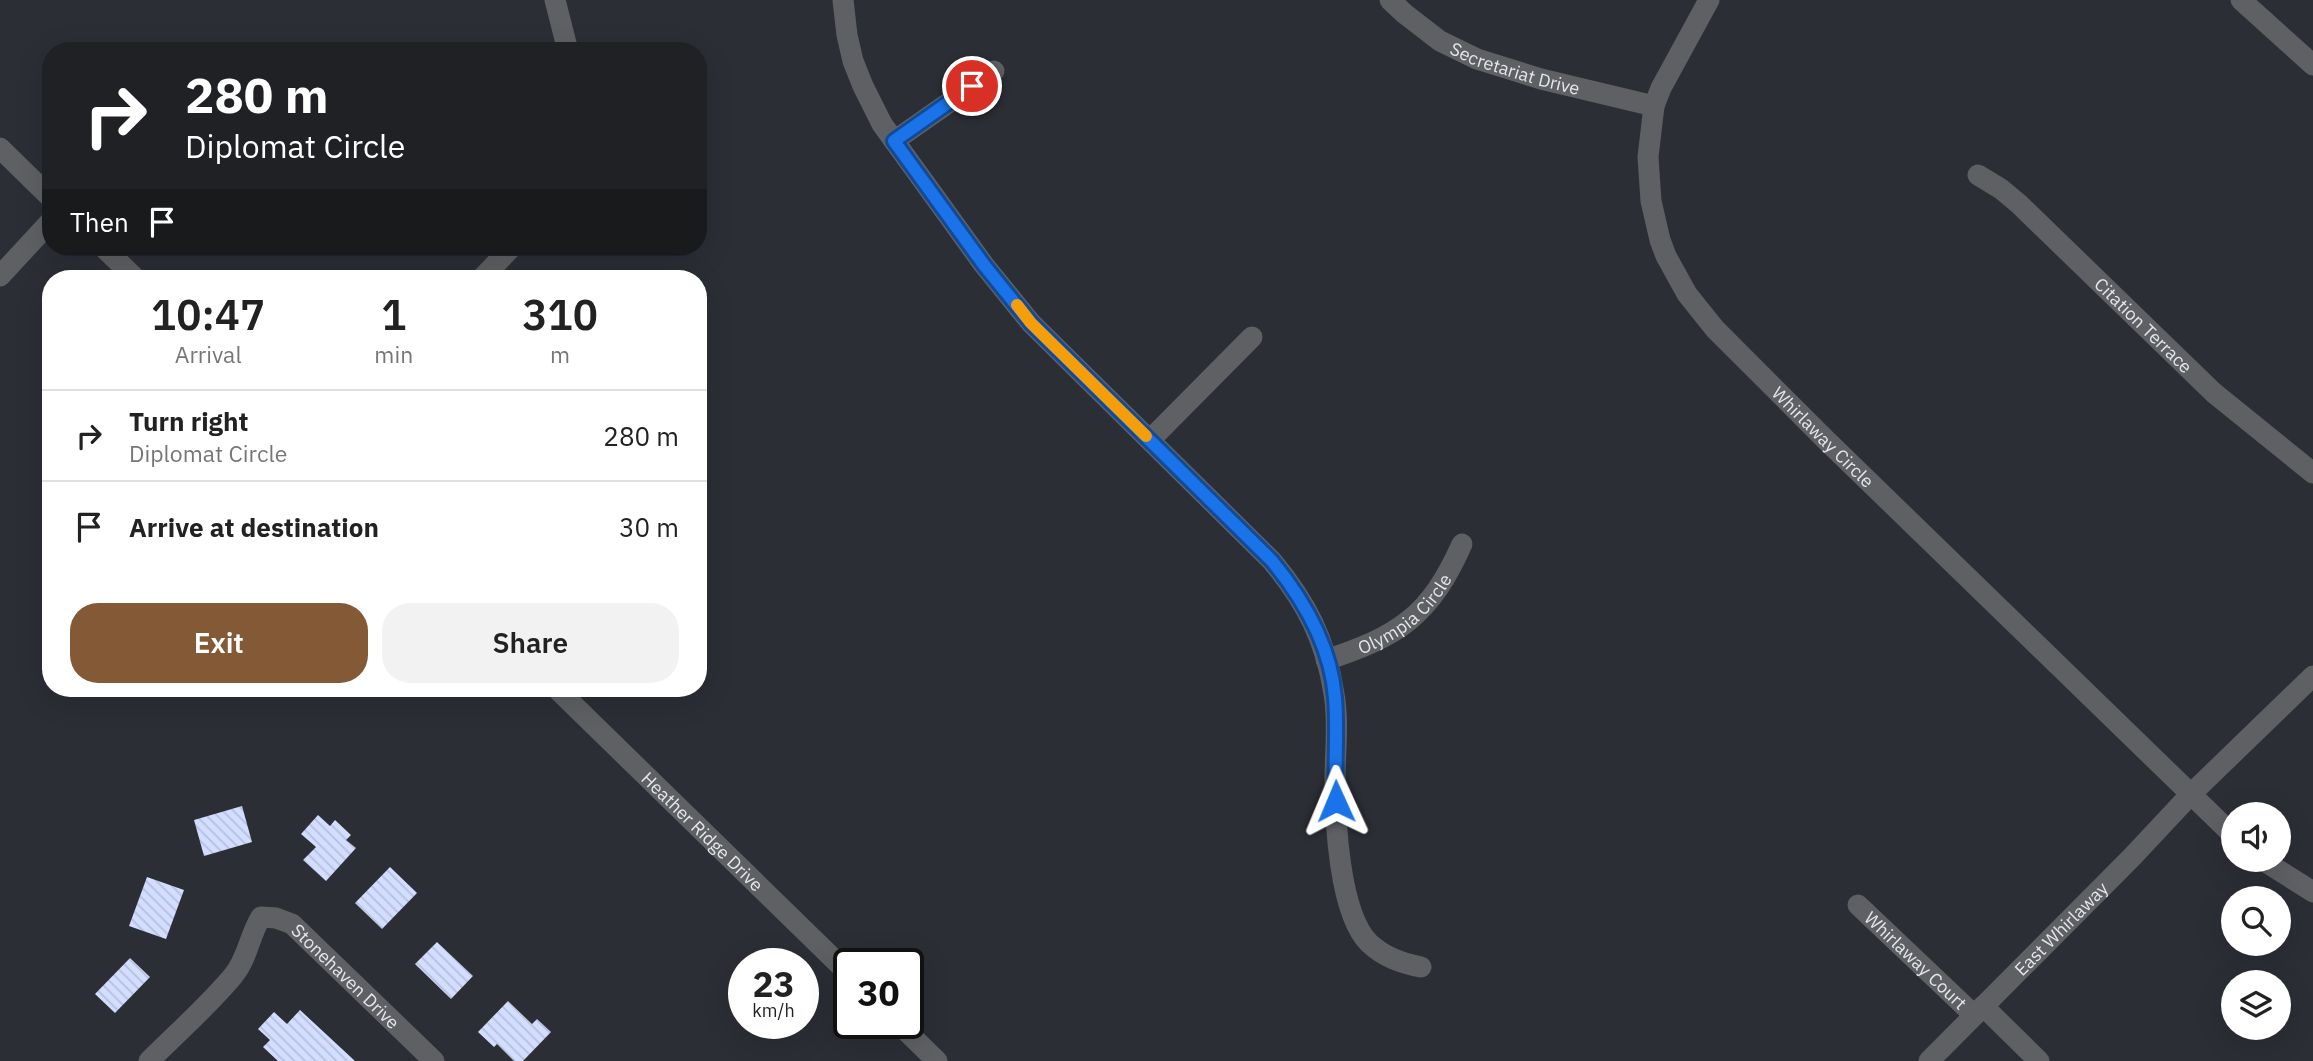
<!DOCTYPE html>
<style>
:root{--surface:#fff;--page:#f2f2f2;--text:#222;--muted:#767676;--line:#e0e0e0;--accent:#835a35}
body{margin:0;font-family:"IBM Plex Sans",sans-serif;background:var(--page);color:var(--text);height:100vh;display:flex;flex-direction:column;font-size:26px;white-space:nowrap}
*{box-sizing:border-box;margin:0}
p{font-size:23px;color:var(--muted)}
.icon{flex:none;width:38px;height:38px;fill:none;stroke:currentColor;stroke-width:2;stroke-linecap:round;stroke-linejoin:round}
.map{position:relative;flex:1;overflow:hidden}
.side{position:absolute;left:42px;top:270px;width:665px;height:427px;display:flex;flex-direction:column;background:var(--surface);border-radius:28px;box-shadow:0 7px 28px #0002}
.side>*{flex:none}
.hud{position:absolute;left:42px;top:42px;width:665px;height:214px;border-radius:28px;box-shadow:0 7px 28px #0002;background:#202124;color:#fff;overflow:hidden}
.tools{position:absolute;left:2221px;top:802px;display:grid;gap:14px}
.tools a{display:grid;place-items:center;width:70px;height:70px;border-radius:50%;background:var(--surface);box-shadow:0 7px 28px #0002;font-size:35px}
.speed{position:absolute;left:728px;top:948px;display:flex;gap:14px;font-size:35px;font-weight:700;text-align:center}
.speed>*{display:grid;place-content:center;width:91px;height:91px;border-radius:50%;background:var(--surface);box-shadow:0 7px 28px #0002;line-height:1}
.speed small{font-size:18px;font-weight:400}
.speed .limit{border:4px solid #111;border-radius:10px;background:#fff;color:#111}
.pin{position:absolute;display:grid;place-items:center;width:60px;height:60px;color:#fff;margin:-30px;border:4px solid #fff;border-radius:50%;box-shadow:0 2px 7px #0007}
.me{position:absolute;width:77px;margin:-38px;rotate:359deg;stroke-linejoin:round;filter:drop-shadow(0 0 5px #0008)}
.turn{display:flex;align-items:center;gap:24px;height:147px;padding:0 28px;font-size:32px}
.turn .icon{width:91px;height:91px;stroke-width:2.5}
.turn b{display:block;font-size:49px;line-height:60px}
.then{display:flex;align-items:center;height:66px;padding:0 28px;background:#0003;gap:14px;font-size:26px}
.eta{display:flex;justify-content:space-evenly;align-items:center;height:119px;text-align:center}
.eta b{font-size:42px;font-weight:600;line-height:49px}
.primary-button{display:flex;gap:14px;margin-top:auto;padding:14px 28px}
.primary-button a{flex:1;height:80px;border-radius:28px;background:var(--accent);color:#fff;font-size:28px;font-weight:600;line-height:80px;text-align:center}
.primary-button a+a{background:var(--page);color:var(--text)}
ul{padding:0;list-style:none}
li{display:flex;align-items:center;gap:21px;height:91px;padding:0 28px;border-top:2px solid var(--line)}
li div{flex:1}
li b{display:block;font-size:26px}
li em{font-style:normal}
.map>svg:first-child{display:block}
.building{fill:url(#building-back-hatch)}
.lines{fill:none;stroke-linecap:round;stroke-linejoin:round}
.minor{stroke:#5f6064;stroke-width:21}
.route-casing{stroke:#114b97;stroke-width:18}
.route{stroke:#1a73e8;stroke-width:12}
.slow{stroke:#f59e0b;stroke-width:12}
.labels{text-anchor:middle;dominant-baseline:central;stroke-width:7;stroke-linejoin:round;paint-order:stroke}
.street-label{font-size:18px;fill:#e4e6eb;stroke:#15171a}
</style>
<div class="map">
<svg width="2313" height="1061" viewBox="0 0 2313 1061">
<defs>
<pattern id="building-back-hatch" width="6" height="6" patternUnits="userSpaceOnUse" patternTransform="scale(1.75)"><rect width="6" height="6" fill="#d2ddff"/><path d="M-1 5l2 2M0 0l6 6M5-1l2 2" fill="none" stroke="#b6bfda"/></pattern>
</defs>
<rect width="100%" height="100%" fill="#2c2e36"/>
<g class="building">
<polygon points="242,806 252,842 204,856 194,820"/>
<polygon points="318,815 330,826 335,820 351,835 346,840 356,848 326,881 303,860 316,847 301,834"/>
<polygon points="390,867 417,893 382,929 355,903"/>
<polygon points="147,877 184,890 166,939 129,926"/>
<polygon points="437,942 473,976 451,999 415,964"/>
<polygon points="130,958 150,977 115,1013 95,994"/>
<polygon points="508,1001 532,1024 537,1019 551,1032 523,1061 514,1061 497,1044 494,1047 478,1032"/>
<polygon points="300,1010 355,1061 278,1061 263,1047 270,1040 258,1029 274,1012 287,1024"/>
</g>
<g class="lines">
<g class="minor">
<polyline points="555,0 568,51"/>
<path d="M 843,0 L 847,35 L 853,61 L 863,86 L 882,124 L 984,265 L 1031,323 L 1272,561 C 1306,602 1326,640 1334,694 C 1339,722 1335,751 1335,779 C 1335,820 1339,913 1369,943 C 1384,957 1401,963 1421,967"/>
<path id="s1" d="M 1390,0 L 1405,14 L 1440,41 L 1477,59 L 1541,79 L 1654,106"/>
<path id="s2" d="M 1709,0 L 1661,88 L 1654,106 L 1648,157 L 1651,201 L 1660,240 L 1666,256 L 1687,294 L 1715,329 L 1826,440 L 2233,835"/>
<polyline points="2241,0 2313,65"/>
<polyline points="894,141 994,71"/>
<polyline points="0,148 51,198"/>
<path id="s3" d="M 1978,175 L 2001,189 L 2019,204 L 2214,393 L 2313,473"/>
<polyline points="103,247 135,278"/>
<polyline points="0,276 51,221"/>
<polyline points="482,278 512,247"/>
<polyline points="1150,440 1252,337"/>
<path id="s4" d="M 1326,660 C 1399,636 1430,616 1462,544"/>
<path id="s5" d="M 556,688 L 849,974"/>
<polyline points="2261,859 2313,892"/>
<path id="s6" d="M 1858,905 L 1974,1015"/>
<polyline points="1983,1006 2039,1061"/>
<polyline points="899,1024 937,1061"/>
<path id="s7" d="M 149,1061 C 177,1033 208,1006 233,976 C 248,958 249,936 261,917 L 276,918 L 292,924 L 434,1061"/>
<path id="s8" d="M 1929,1061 L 2132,857 L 2191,794 L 2313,676"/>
</g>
</g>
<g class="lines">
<g class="route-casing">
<path id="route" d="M 972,86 L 894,141 L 984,265 L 1031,323 L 1272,561 C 1304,600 1331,646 1335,698 C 1338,732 1334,767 1336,801"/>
</g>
<use href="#route" class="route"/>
<polyline class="slow" points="1017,305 1031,323 1146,436"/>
</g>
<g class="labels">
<g class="street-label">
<text stroke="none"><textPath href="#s1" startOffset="145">Secretariat Drive</textPath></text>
<text stroke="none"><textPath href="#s3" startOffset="224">Citation Terrace</textPath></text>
<text stroke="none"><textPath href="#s2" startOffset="513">Whirlaway Circle</textPath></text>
<text stroke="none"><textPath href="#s4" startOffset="93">Olympia Circle</textPath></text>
<text stroke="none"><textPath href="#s5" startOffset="205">Heather Ridge Drive</textPath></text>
<text stroke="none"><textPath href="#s8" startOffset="187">East Whirlaway</textPath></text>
<text stroke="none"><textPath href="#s6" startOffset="80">Whirlaway Court</textPath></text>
<text stroke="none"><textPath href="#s7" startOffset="292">Stonehaven Drive</textPath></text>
</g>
</g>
</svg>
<div class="tools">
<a><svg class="icon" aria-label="sound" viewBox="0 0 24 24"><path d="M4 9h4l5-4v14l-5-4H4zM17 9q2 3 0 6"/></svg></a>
<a><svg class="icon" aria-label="search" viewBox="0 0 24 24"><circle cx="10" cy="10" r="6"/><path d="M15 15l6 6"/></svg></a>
<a><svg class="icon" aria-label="layers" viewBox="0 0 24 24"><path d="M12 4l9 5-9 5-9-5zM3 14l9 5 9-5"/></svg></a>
</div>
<div class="speed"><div>23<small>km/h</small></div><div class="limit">30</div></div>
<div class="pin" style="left:972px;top:86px;background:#d93025"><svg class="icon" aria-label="arrive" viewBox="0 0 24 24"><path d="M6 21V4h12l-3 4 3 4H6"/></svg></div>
<svg class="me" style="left:1336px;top:801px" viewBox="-20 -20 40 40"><path d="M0-17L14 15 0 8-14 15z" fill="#1a73e8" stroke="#fff" stroke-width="4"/></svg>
<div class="hud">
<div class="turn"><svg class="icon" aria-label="right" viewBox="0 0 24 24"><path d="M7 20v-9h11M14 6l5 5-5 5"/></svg><div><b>280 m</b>Diplomat Circle</div></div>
<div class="then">Then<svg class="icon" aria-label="arrive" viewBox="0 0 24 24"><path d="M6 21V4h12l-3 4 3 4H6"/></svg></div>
</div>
<section class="side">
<div class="eta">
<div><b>10:47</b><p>Arrival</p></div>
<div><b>1</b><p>min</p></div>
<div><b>310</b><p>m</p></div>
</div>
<ul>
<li><svg class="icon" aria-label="right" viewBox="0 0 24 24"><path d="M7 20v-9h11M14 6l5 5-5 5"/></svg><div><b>Turn right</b><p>Diplomat Circle</p></div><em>280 m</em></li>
<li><svg class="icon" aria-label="arrive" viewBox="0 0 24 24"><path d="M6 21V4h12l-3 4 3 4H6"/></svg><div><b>Arrive at destination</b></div><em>30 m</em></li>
</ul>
<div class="primary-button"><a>Exit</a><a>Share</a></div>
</section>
</div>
